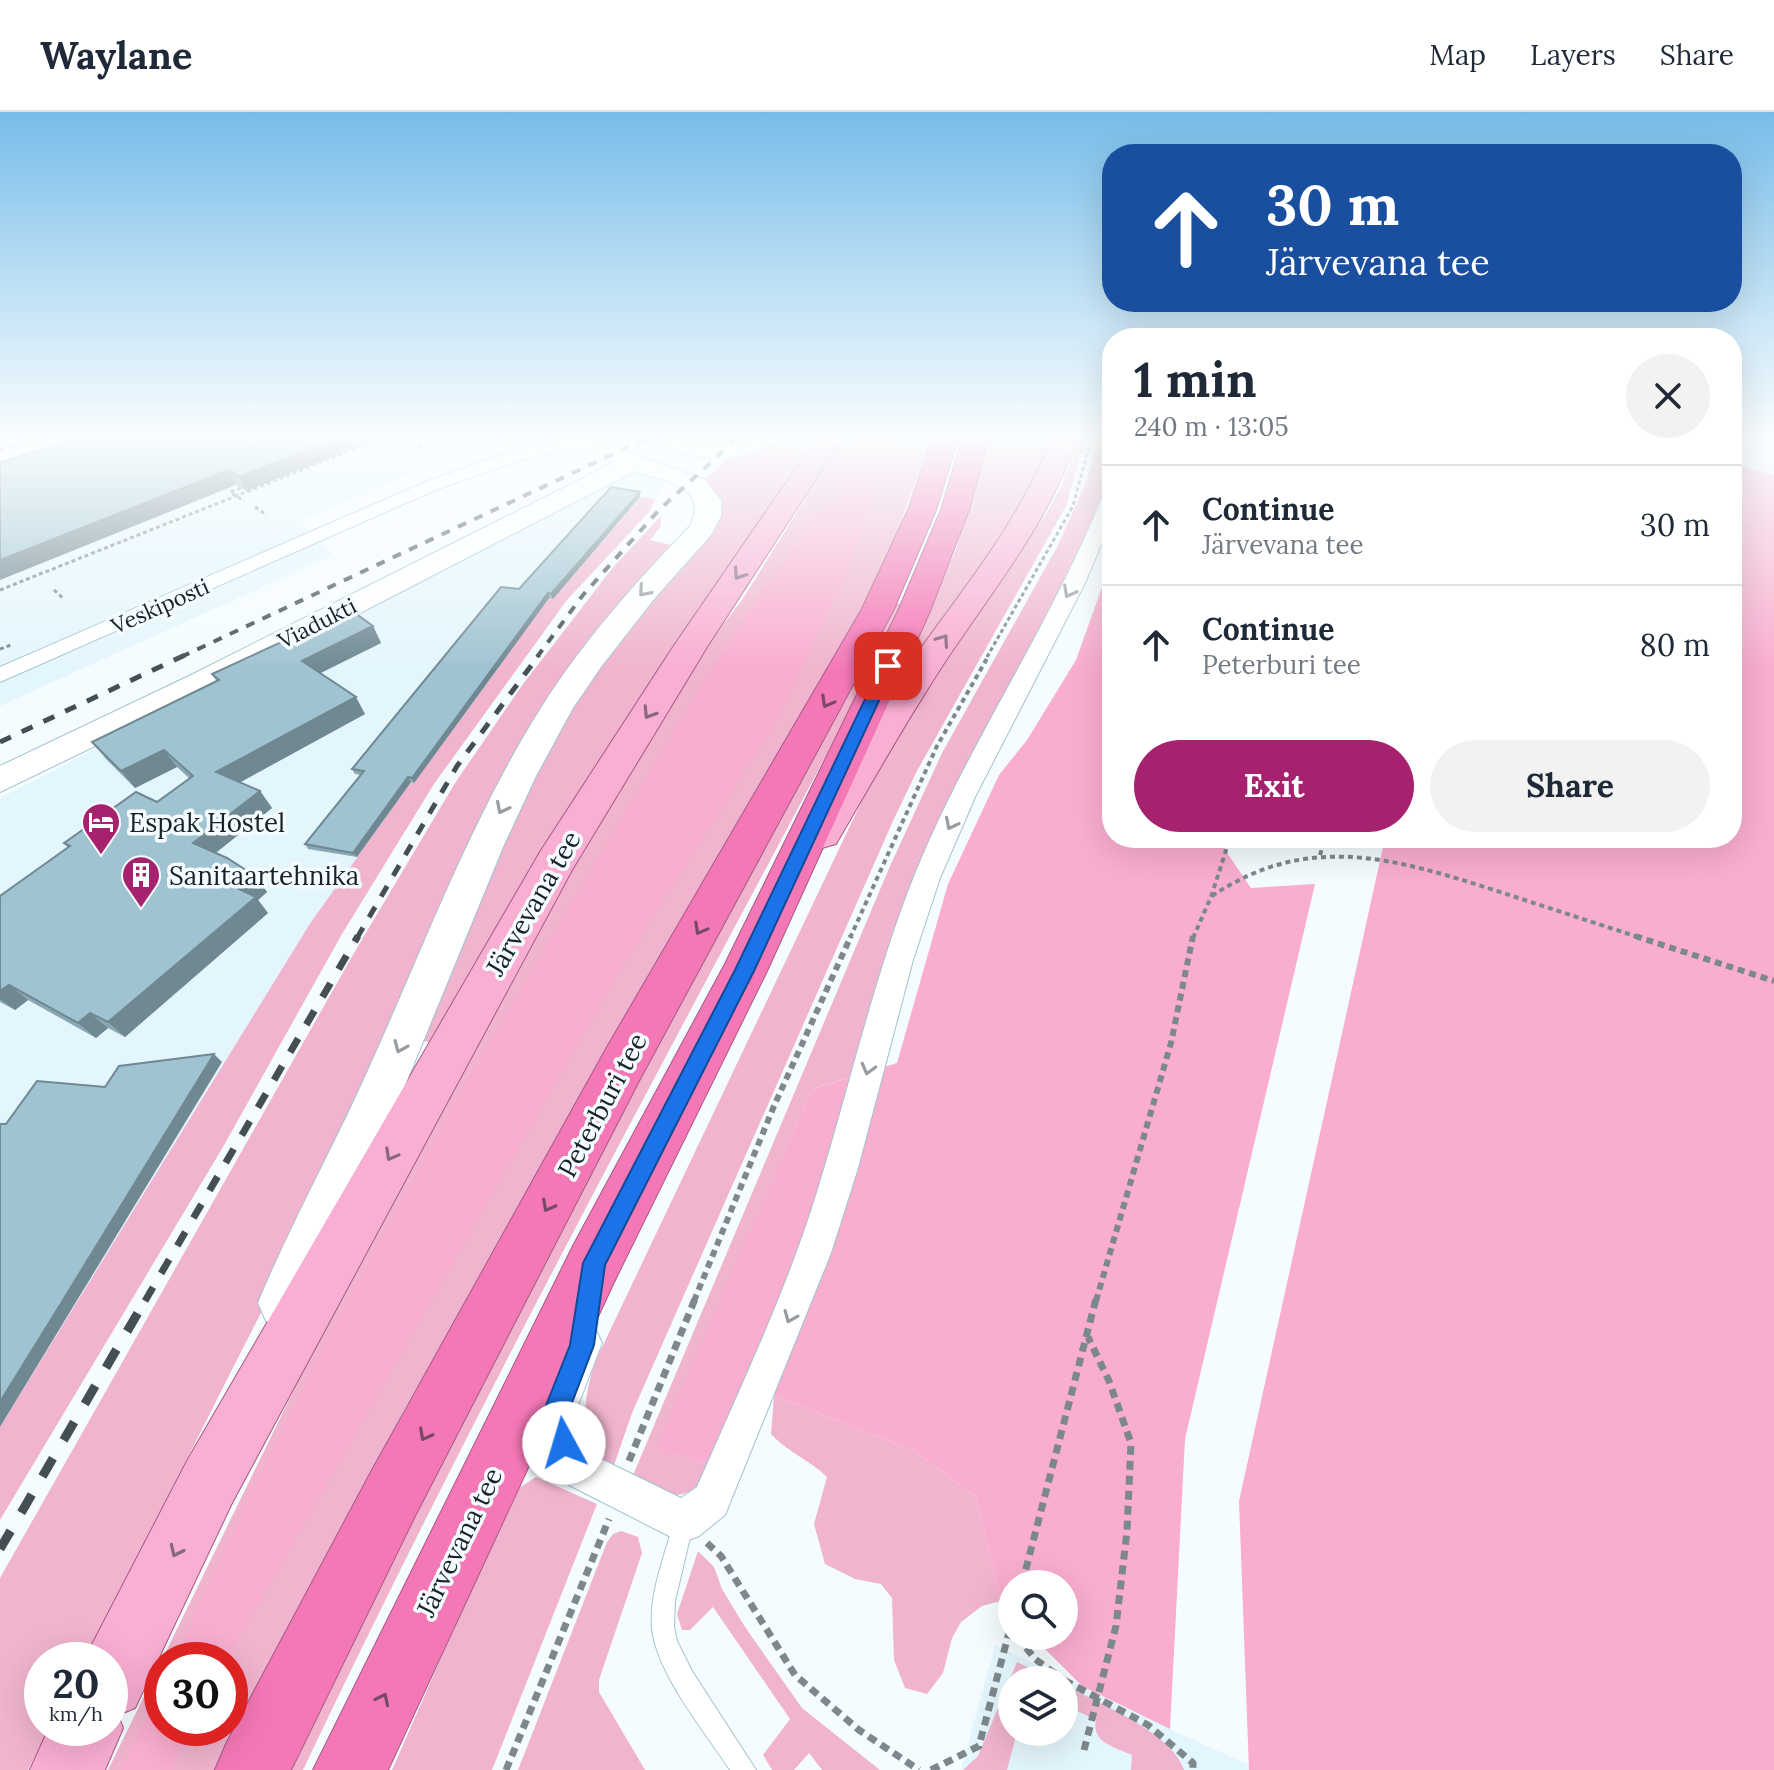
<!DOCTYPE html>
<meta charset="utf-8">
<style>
:root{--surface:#fff;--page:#f2f2f3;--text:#1f2937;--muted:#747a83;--line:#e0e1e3;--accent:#a6226e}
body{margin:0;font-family:Lora,serif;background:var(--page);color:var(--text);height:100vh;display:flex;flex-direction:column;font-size:30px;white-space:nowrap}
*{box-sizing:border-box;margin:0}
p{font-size:26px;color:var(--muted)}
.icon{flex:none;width:44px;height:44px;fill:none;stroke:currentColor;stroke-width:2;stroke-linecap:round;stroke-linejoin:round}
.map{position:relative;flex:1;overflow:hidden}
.sheet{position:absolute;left:1102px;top:216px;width:640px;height:520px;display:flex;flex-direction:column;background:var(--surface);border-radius:32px;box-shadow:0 8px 32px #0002}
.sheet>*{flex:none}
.banner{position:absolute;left:1102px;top:32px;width:640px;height:168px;border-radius:32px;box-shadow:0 8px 32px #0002;background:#1a4fa0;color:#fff;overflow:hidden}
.tools{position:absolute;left:998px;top:1458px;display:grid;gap:16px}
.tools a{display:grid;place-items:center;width:80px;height:80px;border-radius:50%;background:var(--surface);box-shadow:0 8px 32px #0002;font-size:40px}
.speed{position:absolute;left:24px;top:1530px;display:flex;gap:16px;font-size:40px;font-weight:700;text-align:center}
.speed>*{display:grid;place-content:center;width:104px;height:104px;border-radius:50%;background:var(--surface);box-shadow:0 8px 32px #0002;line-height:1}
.speed small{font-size:20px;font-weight:400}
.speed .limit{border:12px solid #d22;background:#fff;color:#111}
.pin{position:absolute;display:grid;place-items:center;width:68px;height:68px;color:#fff;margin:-34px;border-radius:16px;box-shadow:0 4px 12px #0006}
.me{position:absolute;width:88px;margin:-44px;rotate:354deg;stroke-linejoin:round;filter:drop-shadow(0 0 6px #0008)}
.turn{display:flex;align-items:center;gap:28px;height:168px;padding:0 32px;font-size:36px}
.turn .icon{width:104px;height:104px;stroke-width:2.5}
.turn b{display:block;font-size:56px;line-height:68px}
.round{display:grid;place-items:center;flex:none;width:84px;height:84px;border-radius:42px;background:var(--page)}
.headline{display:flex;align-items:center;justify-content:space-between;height:136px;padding:0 32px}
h1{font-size:48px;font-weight:700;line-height:60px}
.primary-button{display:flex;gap:16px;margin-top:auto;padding:16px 32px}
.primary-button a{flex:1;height:92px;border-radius:48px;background:var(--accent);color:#fff;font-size:32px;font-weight:700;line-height:92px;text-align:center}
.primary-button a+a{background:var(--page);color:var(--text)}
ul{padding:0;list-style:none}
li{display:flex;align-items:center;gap:24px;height:120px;padding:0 32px;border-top:2px solid var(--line)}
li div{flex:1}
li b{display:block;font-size:30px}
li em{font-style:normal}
header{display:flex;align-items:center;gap:48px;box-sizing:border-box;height:112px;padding:0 40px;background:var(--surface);border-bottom:2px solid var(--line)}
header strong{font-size:38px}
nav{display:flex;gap:44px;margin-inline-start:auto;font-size:28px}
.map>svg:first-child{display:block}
.built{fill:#e4f6fd;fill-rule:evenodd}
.green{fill:#f0b4ce;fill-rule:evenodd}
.forest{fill:#f9adcf}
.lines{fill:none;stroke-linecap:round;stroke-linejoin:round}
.lane-casing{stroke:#a1c3d1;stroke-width:2}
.street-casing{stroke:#a1c3d1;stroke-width:2}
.secondary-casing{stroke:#a1c3d1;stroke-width:2}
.primary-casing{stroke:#a75a85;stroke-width:2}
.highway-casing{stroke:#a75a85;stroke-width:2}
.path-far3{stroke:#7d888c;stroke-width:3;stroke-dasharray:4 3;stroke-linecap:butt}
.path-far2{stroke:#7d888c;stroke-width:4;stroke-dasharray:5 4;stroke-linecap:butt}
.path-far1{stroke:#7d888c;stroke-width:6;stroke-dasharray:7 5;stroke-linecap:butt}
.path{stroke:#7d888c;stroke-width:7;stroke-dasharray:9 6;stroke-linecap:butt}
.lane{fill:#fff;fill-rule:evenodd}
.street{fill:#fff;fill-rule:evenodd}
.secondary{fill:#fff;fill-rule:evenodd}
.primary{fill:#f9aed3;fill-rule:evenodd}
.highway{fill:#f578b6;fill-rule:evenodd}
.rail-far3{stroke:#434f54;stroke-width:4;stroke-dasharray:9 9;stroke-linecap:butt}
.rail-far2{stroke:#434f54;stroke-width:5;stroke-dasharray:12 12;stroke-linecap:butt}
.rail-far1{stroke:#434f54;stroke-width:7;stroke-dasharray:16 16;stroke-linecap:butt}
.rail{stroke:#434f54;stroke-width:9;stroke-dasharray:21 21;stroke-linecap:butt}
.wall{fill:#8aa8b4}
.shaded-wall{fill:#708892}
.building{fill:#a0c3d1;stroke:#708892;stroke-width:2}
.oneway{stroke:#88687e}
.oneway2{stroke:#969c9f}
.oneway3{stroke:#7a4968}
.route{fill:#1a73e8;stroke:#114b97;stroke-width:2}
.labels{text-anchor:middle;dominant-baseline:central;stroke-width:7;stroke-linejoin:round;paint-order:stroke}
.far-street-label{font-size:22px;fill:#162329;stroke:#f5fcff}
.poi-label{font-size:26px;fill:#162329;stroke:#f5fcff;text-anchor:start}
.street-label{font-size:26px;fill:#162329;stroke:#f5fcff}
</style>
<header>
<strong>Waylane</strong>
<nav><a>Map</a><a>Layers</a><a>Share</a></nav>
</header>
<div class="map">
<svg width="1774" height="1658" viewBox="0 0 1774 1658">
<rect width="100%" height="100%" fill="#f5fcff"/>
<g class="built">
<polygon points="66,327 492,327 300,409 333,443 0,594 0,347"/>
<polygon points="1732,327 1774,327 1774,362 1732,350"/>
<polygon points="641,361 659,365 662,369 656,387 640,385 500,555 414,671 411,671 311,810 0,1315 0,686 357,503 376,488 626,362"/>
<path d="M 995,1533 L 1170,1617 L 1260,1658 L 961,1658 ZM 1012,1568 L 1064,1568 L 1064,1620 L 1012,1620 Z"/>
</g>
<g class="green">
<polygon points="783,327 813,327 613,629 434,930 416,929 470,793 562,603 721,391 716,381 703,369 729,345 765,337"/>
<path d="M 843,327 L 931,327 L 893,432 L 854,513 L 404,1298 L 215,1658 L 108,1658 L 332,1200 L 531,827 L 693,551 L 742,488 ZM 162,1548 L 230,1548 L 230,1616 L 162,1616 Z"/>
<polygon points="986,327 1049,327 1022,399 923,535 917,537 913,533 957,435"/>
<path d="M 1078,327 L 1085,327 L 1066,394 L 917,659 L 893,709 L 632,1301 L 613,1356 C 576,1331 583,1284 596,1248 L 868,676 L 939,556 L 1047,400 L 1063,370 Z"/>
<path d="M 1097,327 L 1112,327 L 1112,365 L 1104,392 L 1042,519 L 854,964 L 812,977 L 658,1336 L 714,1355 C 686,1395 669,1385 631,1368 L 890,754 L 942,641 L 1057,435 L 1087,368 Z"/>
<polygon points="641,385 656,387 649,400 567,488 434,672 342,822 223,1035 0,1408 0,1315 311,810 411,670 414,671 499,555 497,554 549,486 553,487"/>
<polygon points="661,404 661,414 650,428 676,434 614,504 85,1548 42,1548 42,1616 50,1616 28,1658 0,1658 0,1466 354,841 455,671 523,572 614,454"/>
<path d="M 895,491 L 904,492 L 865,570 C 674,931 478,1289 303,1658 L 280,1658 L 667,915 L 857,568 Z"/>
<path d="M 774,1284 L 913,1338 L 976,1385 L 1001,1489 L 982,1494 L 961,1510 L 952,1526 L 943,1561 L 927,1582 L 905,1576 L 894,1548 L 892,1486 L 881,1472 L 855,1467 L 825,1452 L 814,1412 L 827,1365 C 810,1348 787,1340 771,1322 Z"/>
<polygon points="536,1365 597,1392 492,1658 392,1658 502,1407 519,1376"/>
<polygon points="621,1419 638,1425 642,1441 599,1568 599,1580 645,1658 518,1658 607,1430 613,1422"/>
<polygon points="698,1439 714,1455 722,1477 745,1515 802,1596 880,1658 822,1658 809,1641 794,1658 772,1658 763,1643 790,1607 713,1495 690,1518 682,1518 677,1502"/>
<polygon points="1017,1550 1055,1568 1012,1568 1012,1620 1017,1620 1007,1658 963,1658 978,1644"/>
<path d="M 1064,1573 C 1098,1591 1173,1621 1184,1658 L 1131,1658 L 1132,1643 C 1115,1635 1091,1631 1096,1608 L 1067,1594 L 1064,1602 Z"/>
</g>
<g class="forest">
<polygon points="860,327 894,328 846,465 771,617 622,853 226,1548 174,1548 259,1365 356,1173 467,969 685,601 765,474 819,403 841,391 836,363"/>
<polygon points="1732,351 1774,363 1774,1658 1249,1658 1239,1389 1385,726 1732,726"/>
<polygon points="1112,447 1112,726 1217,726 1251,776 1315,772 1185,1327 1170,1617 1082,1574 1032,1524 1064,1524 1064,1472 1012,1472 1012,1504 1002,1494 976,1385 913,1338 774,1284 714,1355 657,1336 812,977 897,951 948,772 999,663 1027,628 1076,548"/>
<polygon points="162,1573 162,1616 192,1616 171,1658 122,1658"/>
</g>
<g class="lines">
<g class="lane-casing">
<path id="lane" d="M 683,1403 L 690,1406 L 693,1413 L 675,1489 L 674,1515 L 677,1529 L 692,1559 L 756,1658 L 730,1658 C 705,1620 657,1562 652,1517 C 649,1482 664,1446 673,1413 L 676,1406 Z"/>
</g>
<g class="street-casing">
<g id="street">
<polygon points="566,327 580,327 582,330 580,334 522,348 438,377 0,570 0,555 425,370 510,340"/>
<path d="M 1112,378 L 1112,407 L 1085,471 L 976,683 L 940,766 L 913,848 L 858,1056 L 831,1141 L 725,1403 L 699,1424 L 684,1430 L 669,1424 L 569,1373 L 550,1345 L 544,1331 L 539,1296 L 570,1218 L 583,1212 L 596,1218 L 602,1231 L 577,1296 L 582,1323 L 597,1345 L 681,1386 L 697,1375 C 737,1283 781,1191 812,1096 C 847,987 871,874 913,767 C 966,634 1050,516 1103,383 Z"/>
</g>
</g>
<g class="secondary-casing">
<g id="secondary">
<path d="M 560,327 L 593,327 L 705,368 L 721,388 L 721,404 L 711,423 L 654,487 L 601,555 L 573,596 L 536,664 L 503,735 L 395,998 L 302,1209 L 284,1217 L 266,1209 L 258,1191 C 291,1111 334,1035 369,956 C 424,835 470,709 541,596 C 583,529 636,470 690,414 C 709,373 665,370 635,359 L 211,578 L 0,680 L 0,654 L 189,564 L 613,351 L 564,332 Z"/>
<path d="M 656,327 C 676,326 693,331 713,331 C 734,331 754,326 776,327 C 758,351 674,352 656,327 Z"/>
</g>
</g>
<g class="primary-casing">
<g id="primary">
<polygon points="816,327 842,327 707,535 572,758 232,1391 135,1596 118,1603 123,1616 105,1658 30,1658 49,1616 110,1616 110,1548 84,1548 188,1347 540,740 673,535"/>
<path d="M 1051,327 L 1077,327 C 1048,412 992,479 943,553 C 905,611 871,672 836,732 L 822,736 L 808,732 L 802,722 L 808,712 C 843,655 877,597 916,543 C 966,473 1020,408 1051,327 Z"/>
</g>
</g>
<g class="highway-casing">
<g id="highway">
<polygon points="932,327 958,327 936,398 894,497 640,967 415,1404 291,1658 215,1658 226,1632 371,1360 606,937 862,497 908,398"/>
<polygon points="962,327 988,327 969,398 930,499 767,859 614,1170 388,1658 313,1658 574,1132 725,852 898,499 941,398"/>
</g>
</g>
<g class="path-far3">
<polyline points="412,331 424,337"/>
<polyline points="0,338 44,327"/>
<polyline points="241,376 230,380 244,389"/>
<polyline points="255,395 267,403"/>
<polyline points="0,478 379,327"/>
<polyline points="54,478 64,487"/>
<polyline points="0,537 11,533"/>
<polyline points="987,545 1073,394 1091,327"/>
</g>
<g class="path-far2">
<polyline points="1320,743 1325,726"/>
<path d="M 1212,784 C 1307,720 1394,746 1494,778 C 1543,794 1592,810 1641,826"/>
<polyline points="850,826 937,634 989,543"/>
<polyline points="1193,826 1211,785 1230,726"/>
</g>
<g class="path-far1">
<polyline points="1635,824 1774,869"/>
<polyline points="694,1189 774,994 851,824"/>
<polyline points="1096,1189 1171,931 1193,824"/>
</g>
<g class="path">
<polyline points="629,1349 695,1187"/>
<polyline points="707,1431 721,1444 795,1563 859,1618 919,1658"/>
<polyline points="1022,1472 1096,1187"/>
<polyline points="1017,1524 1035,1547 1064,1568"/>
<polyline points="1064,1568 1148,1613 1193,1651 1193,1658"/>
<polyline points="1084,1638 1116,1514 1127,1419 1131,1331 1109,1269 1088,1225"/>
<polyline points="506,1658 609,1407"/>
<polyline points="931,1658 979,1634 1012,1509"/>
</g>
<use href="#lane" class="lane"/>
<use href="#street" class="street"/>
<use href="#secondary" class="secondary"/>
<use href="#primary" class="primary"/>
<use href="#highway" class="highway"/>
<g class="rail-far3">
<polyline points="181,545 645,327"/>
<polyline points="537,545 583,483 659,398 736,327"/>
</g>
<g class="rail-far2">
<polyline points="0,630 185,543"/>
<polyline points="357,826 457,654 539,543"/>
</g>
<polyline class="rail-far1" points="145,1189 358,824"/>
<polyline class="rail" points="0,1437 146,1187"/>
</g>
<g class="wall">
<polygon points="377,327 246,379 236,373 0,351"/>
<polygon points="1732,327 1742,327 1732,342"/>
<polygon points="640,385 553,487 549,486 414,671 411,670 357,745 308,737 305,732 361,663 355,662 352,657 519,477"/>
<polygon points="373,514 381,531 321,561 365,602 240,670 260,679 272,696 215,741 255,764 267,780 258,788 268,801 125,925 108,916 96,926 28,888 15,898 0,890 0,784 68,736 64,731 157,690 189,666 177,655 135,676 106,647 92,630 217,570 212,562"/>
</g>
<g class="shaded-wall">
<polygon points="336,327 377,327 246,379 239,365"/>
<polygon points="229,358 236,373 0,468 0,448"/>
<polygon points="640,380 640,385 553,487 551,482"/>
<polygon points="548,481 549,486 414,671 412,666"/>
<polygon points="373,514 381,531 312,565 302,549"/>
<polygon points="356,585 365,602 228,677 216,660"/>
<polygon points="164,638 177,655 135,676 121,659"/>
<polygon points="408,665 411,670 357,745 353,741"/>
<polygon points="260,679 272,696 207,748 193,731"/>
<polygon points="255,764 267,780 258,788 268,801 125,925 108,910 239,777"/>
<polygon points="9,873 28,888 15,898 0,887 0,879"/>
<polygon points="90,901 108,916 96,926 78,911"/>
<polygon points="214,942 222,950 0,1315 0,1290"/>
</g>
<g class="building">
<polygon points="72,327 336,327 239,365 229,358 0,448 0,351"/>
<polygon points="1732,327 1742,327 1740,330 1732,328"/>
<polygon points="611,375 640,380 551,482 548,481 412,666 408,665 353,741 305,732 364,659 352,657 501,475 519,477"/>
<polygon points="351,498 373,514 302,549 356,585 216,660 260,679 193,731 227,746 255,764 239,777 256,785 108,910 90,901 78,911 9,873 0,879 0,784 70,734 64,731 136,680 157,690 193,664 164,638 121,659 92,630 219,568 212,562"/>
<polygon points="214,942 60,1193 0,1290 0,1012 6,1012 37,969 105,975 119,954"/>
</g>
<defs><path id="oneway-chevron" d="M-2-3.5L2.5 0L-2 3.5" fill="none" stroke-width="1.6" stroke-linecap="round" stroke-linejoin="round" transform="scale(2)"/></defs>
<g class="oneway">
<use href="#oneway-chevron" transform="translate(739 462) rotate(124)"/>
<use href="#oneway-chevron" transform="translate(943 528) rotate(-55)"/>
<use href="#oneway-chevron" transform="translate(649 601) rotate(122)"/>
<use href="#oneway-chevron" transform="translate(391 1043) rotate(119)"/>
<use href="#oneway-chevron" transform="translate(176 1439) rotate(116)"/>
</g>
<g class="oneway2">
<use href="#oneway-chevron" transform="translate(644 479) rotate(131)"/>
<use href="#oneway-chevron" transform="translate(1069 480) rotate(118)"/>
<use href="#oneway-chevron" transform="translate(502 696) rotate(117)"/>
<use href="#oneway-chevron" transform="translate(951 712) rotate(117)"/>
<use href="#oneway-chevron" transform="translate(400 935) rotate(113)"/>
<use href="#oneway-chevron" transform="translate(868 957) rotate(105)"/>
<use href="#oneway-chevron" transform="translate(790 1205) rotate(113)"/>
</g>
<g class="oneway3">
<use href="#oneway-chevron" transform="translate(827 590) rotate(119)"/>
<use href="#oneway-chevron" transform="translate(700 817) rotate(119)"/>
<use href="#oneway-chevron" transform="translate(548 1094) rotate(118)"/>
<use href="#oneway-chevron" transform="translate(425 1323) rotate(118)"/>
<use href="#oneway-chevron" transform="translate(383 1587) rotate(-64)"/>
</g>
<linearGradient id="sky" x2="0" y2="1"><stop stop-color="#77bce8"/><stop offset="0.58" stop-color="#fafeff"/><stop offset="1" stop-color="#fafeff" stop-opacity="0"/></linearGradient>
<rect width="1774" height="559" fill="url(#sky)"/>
<polygon class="route" points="888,550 895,554 754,859 605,1153 594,1233 570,1296 577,1331 573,1340 564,1344 555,1340 545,1296 570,1233 583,1151 735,858 881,554"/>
<defs>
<g id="hotel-pin" transform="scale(2)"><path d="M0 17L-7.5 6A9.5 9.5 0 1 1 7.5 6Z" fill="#a6226e" stroke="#f5fcff"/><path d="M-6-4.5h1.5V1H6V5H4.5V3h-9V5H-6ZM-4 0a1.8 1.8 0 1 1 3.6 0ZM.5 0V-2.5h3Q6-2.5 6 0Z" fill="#fff"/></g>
<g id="building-pin" transform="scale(2)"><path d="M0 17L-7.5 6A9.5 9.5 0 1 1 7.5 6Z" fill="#a6226e" stroke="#f5fcff"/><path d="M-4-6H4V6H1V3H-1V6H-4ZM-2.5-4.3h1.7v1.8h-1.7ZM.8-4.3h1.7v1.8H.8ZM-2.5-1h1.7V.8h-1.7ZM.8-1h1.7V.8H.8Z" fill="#fff"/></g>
</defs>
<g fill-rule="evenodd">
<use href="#hotel-pin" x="101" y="710"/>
<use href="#building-pin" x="141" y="763"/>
</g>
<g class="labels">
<g class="far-street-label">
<text transform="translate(160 494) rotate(-24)">Veskiposti</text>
<text transform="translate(317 511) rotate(-27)">Viadukti</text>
</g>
<g class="poi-label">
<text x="129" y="710">Espak Hostel</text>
<text x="169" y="763">Sanitaartehnika</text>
</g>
<g class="street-label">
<text transform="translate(533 791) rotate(-60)">Järvevana tee</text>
<text transform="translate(602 993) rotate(-62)">Peterburi tee</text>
<text transform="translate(459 1430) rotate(-64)">Järvevana tee</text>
</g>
</g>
</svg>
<div class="tools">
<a><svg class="icon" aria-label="search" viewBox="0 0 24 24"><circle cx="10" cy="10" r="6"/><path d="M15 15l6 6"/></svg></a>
<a><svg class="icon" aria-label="layers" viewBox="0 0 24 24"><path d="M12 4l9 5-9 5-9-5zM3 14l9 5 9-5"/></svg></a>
</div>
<div class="speed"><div>20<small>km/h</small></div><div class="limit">30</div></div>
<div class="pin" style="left:888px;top:554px;background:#d93025"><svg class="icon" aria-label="arrive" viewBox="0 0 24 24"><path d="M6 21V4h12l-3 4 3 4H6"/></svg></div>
<svg class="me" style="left:564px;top:1331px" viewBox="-20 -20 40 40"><circle r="19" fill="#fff"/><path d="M0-13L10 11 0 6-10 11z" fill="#1a73e8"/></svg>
<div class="banner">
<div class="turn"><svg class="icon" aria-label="ahead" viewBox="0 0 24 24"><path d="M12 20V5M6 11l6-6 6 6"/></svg><div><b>30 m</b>Järvevana tee</div></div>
</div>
<section class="sheet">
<div class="headline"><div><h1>1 min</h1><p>240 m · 13:05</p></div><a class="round"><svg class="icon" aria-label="close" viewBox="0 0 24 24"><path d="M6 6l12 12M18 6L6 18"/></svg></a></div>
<ul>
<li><svg class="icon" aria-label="ahead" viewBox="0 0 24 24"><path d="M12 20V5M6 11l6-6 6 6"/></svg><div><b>Continue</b><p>Järvevana tee</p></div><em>30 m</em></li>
<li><svg class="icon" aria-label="ahead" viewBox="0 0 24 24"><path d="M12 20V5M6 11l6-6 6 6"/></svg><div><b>Continue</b><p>Peterburi tee</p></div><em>80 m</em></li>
</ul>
<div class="primary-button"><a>Exit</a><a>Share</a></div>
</section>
</div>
